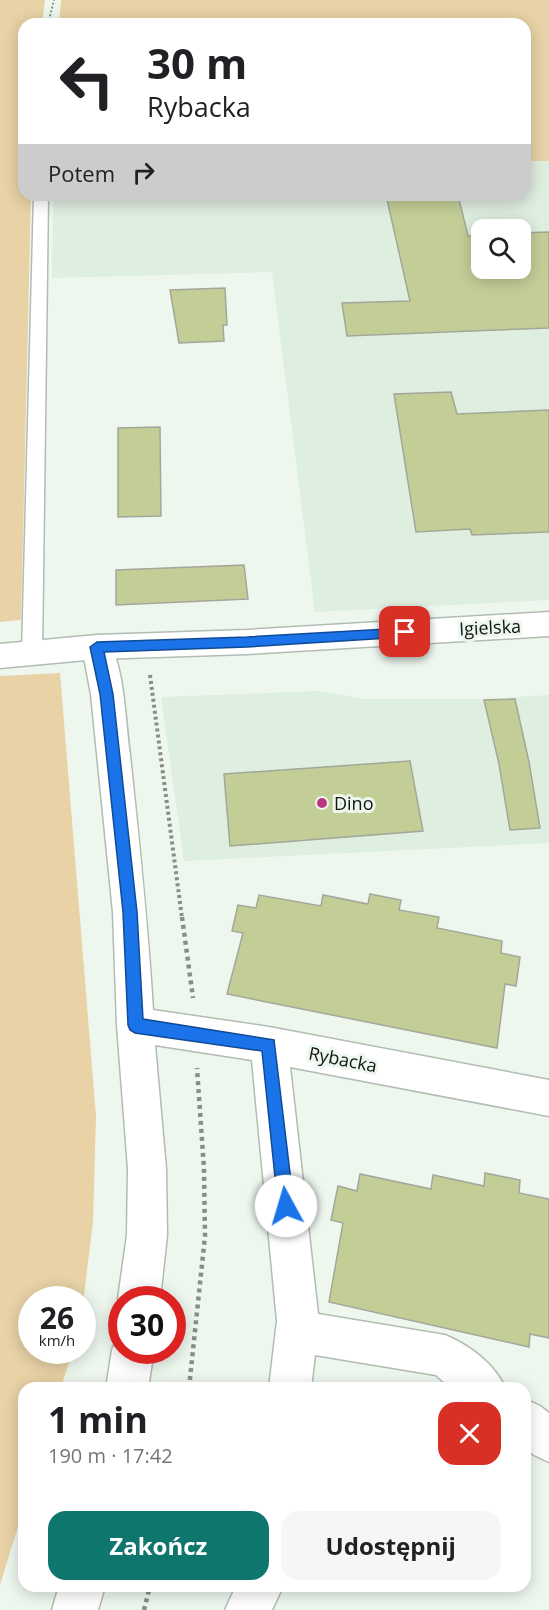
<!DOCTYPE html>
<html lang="pl">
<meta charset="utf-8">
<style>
:root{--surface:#fff;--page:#f6f6f6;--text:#202124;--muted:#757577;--accent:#0f766e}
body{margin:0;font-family:"Open Sans",sans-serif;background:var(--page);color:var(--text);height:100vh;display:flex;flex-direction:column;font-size:22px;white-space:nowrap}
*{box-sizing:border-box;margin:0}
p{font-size:20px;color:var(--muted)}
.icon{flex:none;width:33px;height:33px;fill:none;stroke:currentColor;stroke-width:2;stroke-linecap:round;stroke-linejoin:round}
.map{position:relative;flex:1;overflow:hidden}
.sheet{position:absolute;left:18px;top:1382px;width:513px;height:210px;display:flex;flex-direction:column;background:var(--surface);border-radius:18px;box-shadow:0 3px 15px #0003}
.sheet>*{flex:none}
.hud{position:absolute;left:18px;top:18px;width:513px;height:183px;border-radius:18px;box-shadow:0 3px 15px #0003;background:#fff;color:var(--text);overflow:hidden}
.tools{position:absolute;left:471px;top:219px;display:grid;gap:12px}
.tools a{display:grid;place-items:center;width:60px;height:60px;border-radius:12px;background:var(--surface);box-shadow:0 3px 15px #0003;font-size:30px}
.speed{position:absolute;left:18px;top:1286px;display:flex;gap:12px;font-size:30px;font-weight:700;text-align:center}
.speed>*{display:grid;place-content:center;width:78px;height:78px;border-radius:50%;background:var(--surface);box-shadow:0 3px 15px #0003;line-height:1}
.speed small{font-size:15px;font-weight:400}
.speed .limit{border:9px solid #d22;background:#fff;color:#111}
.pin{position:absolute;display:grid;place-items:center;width:51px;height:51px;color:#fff;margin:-26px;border-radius:12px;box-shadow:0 3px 9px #0006}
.me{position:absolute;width:66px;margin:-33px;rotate:354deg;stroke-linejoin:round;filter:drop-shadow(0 0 4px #0008)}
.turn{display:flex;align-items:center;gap:21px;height:126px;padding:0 30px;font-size:27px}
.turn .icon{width:78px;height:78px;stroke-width:2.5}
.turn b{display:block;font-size:42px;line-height:51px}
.then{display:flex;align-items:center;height:57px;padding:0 30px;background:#0003;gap:12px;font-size:22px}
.round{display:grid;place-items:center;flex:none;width:63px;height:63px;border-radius:18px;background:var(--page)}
.summary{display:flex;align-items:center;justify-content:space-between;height:102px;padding:0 30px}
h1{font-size:36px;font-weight:700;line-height:45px}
.primary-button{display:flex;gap:12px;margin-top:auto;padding:12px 30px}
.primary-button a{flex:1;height:69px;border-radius:18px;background:var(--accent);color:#fff;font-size:24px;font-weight:700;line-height:69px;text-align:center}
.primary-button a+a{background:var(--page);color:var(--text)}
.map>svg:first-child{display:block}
.built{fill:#deeedf;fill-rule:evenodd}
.green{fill:#e8d2a6}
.building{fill:#c3ce97;stroke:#a4a69b;stroke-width:1.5}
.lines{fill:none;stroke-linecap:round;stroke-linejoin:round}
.service-casing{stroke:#b2bcb3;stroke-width:3}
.minor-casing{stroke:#b2bcb3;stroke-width:3}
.tertiary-casing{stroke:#b2bcb3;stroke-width:3}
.path-far2{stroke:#878e88;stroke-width:2;stroke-dasharray:2 2;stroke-linecap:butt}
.path-far1{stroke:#878e88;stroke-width:4;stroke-dasharray:3 3;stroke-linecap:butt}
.path{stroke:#878e88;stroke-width:4.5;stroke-dasharray:4 4;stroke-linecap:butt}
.service{fill:#fff;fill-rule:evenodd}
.minor{fill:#fff;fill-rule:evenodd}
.tertiary{fill:#fff;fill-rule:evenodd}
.route{fill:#1a73e8;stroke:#114b97;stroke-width:1.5}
.poi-dot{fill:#ba367d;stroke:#edf7ee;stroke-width:2}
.labels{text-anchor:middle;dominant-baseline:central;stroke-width:6;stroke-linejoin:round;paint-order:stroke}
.street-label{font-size:18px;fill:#121613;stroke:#edf7ee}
.poi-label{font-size:18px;fill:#121613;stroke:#edf7ee;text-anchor:start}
</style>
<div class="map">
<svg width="549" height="1610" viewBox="0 0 549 1610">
<rect width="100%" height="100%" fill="#edf7ee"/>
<g class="built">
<path d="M 525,155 L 527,161 L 549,161 L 549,600 L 315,612 L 272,272 L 52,278 L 53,195 L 525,195 ZM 482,230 L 520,230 L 520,268 L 482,268 Z"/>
<polygon points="320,691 363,699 485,699 549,695 549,843 184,861 161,697"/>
</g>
<g class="green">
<polygon points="0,0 45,0 42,24 24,24 24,195 31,195 21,620 0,622"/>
<polygon points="61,0 549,0 549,161 527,161 525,155 525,24 59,24"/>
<polygon points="60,673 96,1116 93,1222 83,1303 82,1299 32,1299 32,1350 73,1350 61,1387 24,1388 24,1507 0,1585 0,676"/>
</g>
<g class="building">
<polygon points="386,195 458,195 468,236 482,235 482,268 520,268 520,233 549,232 549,328 347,336 342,303 410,301"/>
<polygon points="225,288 227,325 223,325 224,341 179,343 170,290"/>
<polygon points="451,392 457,414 549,410 549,532 472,535 470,529 416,532 394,394"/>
<polygon points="160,427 161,516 118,517 118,428"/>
<polygon points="244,565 248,599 116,605 116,570"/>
<polygon points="515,699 529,762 540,828 510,830 499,764 484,700"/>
<polygon points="410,761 423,831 230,846 224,774"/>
<polygon points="370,894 401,900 399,910 439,917 437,928 502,941 501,953 520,957 516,986 505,984 497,1048 227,994 243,933 232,931 238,905 256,908 259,895 321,906 323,895 368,904"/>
<polygon points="485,1173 520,1180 519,1193 549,1199 549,1338 530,1334 529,1347 329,1302 343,1223 331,1220 338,1186 357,1191 360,1174 431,1189 433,1175 484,1186"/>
</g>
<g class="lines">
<g class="service-casing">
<polygon id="service" points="34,195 48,195 42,653 39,658 32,661 25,658 22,653"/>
</g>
<g class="minor-casing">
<g id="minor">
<path d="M 97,635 L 108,639 C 125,670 125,720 130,755 C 139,840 148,925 153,1010 L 269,1027 L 549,1080 L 549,1116 L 290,1067 L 318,1314 L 445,1335 C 469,1345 495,1364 505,1388 L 450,1388 L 436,1375 L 315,1355 L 311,1388 L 269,1388 L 277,1321 L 252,1060 L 155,1045 L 166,1169 L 167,1235 L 160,1299 L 122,1299 L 122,1306 L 118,1299 L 127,1235 L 128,1169 L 117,1025 L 113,912 L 91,694 L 82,647 L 86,639 Z"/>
<polygon points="122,1334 122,1350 154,1350 148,1388 106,1388 112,1350 118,1335"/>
<polygon points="525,1399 540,1406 549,1413 549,1462 534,1455 525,1448"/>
<polygon points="59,1586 105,1586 98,1610 52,1610"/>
<polygon points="236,1586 283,1586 272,1610 225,1610"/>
</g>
</g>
<g class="tertiary-casing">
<polygon id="tertiary" points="549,612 549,636 247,654 97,659 0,668 0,644 97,635 247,630"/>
</g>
<polyline class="path-far2" points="48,24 54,0"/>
<polyline class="path-far1" points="150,675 182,918"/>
<g class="path">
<polyline points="182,917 193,998"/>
<polyline points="189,1388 205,1236 204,1169 197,1068"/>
<polyline points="144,1610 150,1586"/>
</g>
<use href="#service" class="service"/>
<use href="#minor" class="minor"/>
<use href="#tertiary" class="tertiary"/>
</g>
<polygon class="route" points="405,628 411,632 405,637 247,647 104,652 113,694 137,912 143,1019 274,1040 294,1206 292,1212 286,1214 280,1212 278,1206 262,1051 135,1033 130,1030 128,1025 123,912 100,694 90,647 97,642 247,637"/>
<circle class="poi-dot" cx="322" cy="803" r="6"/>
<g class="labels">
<g class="street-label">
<text transform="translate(490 627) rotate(-3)">Igielska</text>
<text transform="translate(343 1059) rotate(11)">Rybacka</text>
</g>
<g class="poi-label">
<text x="334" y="803">Dino</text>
</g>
</g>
</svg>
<div class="tools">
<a><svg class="icon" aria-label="search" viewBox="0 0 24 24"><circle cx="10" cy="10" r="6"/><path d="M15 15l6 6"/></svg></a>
</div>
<div class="speed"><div>26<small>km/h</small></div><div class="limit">30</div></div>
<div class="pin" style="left:405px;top:632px;background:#d93025"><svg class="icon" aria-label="arrive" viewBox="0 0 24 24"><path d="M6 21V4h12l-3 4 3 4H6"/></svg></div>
<svg class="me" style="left:286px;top:1206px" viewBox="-20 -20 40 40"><circle r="19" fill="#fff"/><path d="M0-13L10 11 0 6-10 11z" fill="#1a73e8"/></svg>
<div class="hud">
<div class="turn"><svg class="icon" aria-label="left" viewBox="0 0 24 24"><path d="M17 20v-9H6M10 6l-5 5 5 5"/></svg><div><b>30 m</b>Rybacka</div></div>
<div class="then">Potem<svg class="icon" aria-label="right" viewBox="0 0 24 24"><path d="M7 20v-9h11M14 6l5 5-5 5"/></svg></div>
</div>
<section class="sheet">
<div class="summary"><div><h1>1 min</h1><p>190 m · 17:42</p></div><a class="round" style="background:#d93025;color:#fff"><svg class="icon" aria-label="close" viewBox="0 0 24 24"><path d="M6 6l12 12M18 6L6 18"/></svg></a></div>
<div class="primary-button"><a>Zakończ</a><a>Udostępnij</a></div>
</section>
</div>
